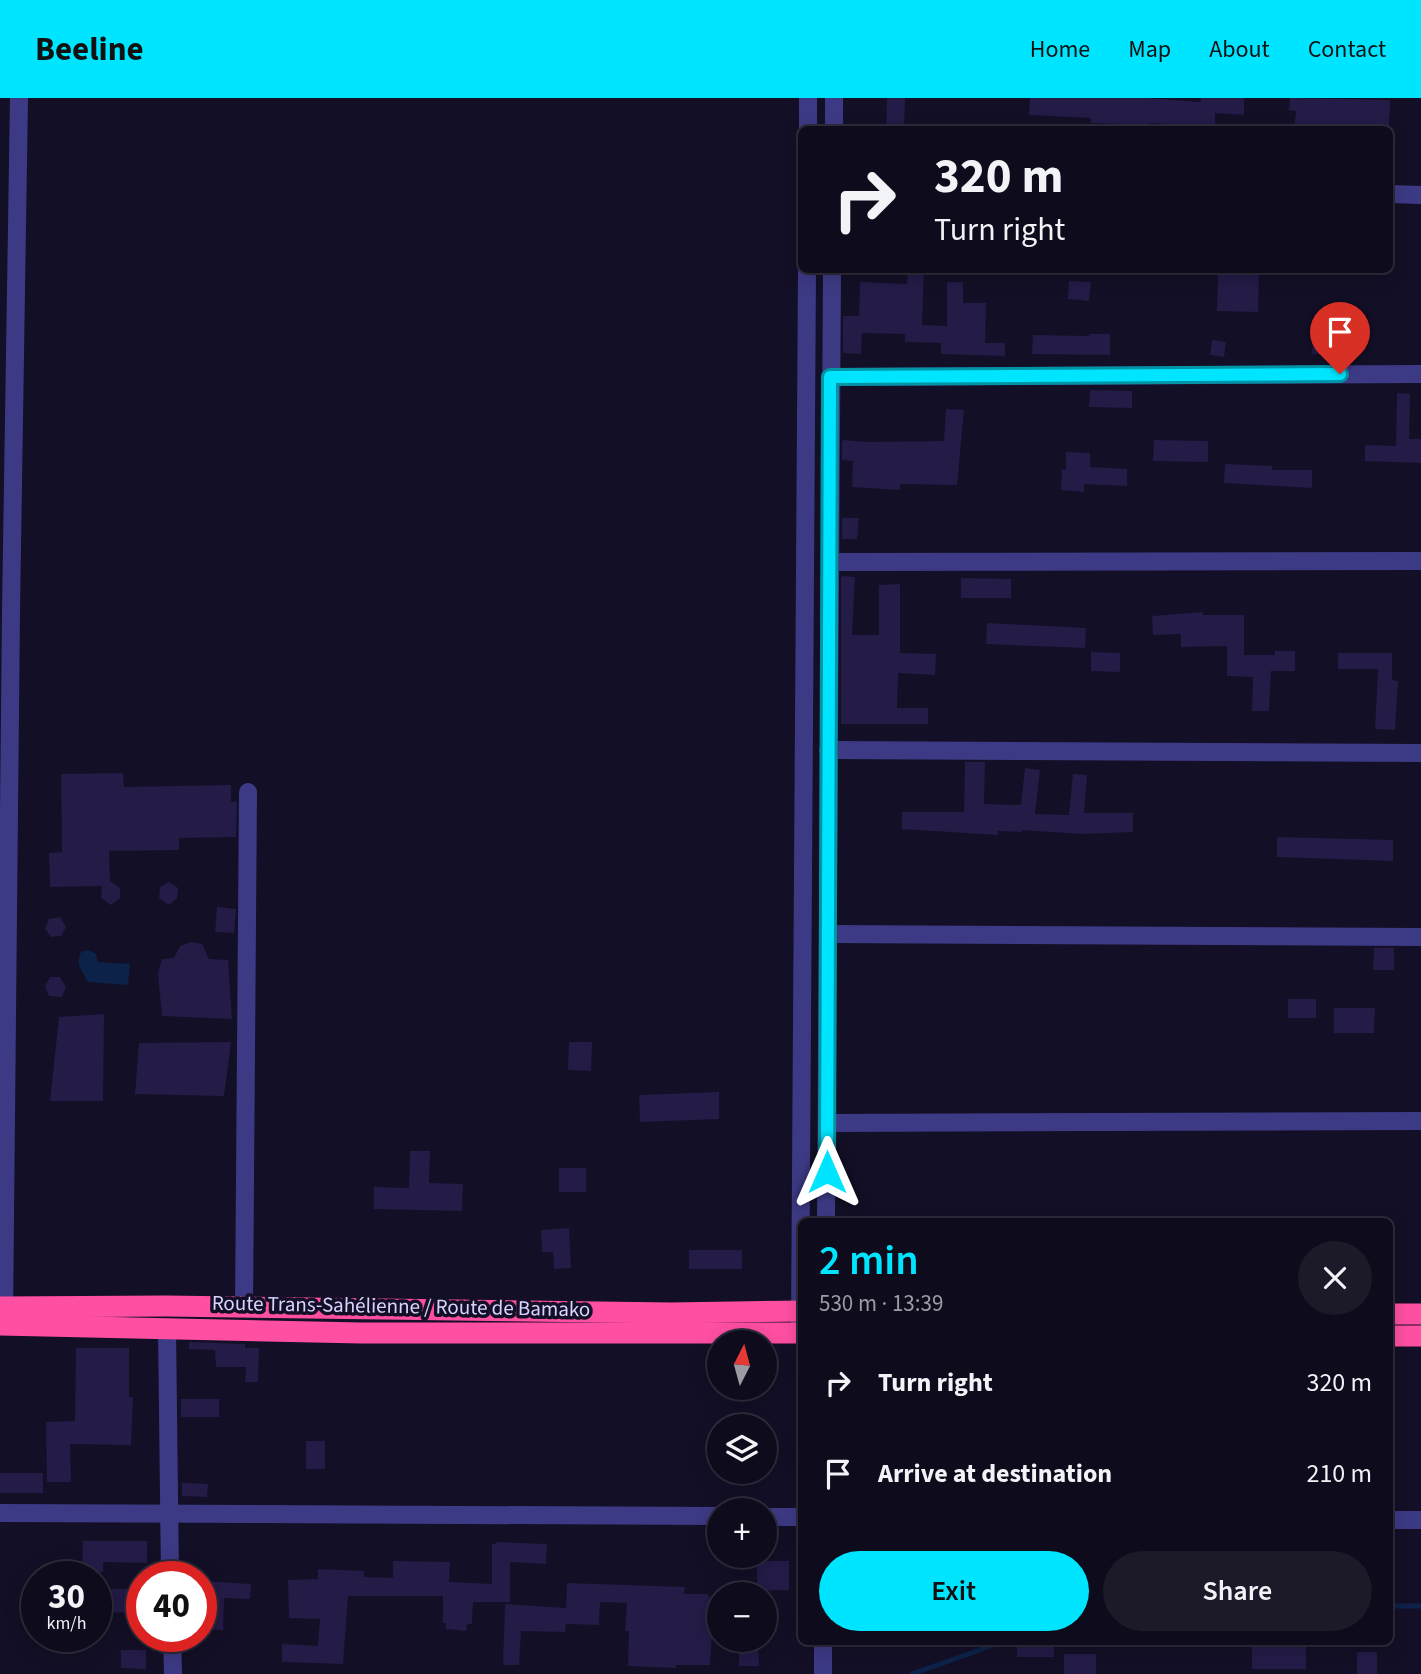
<!DOCTYPE html>
<meta charset="utf-8">
<style>
:root{--surface:#0e0b1c;--page:#1c1929;--text:#f1f3f6;--muted:#9b9ba3;--line:#2e2b3b;--accent:#00e5ff}
body{margin:0;font-family:"Source Sans 3",sans-serif;background:var(--page);color:var(--text);height:100vh;display:flex;flex-direction:column;font-size:26px;white-space:nowrap}
*{box-sizing:border-box;margin:0}
p{font-size:23px;color:var(--muted)}
.icon{flex:none;width:38px;height:38px;fill:none;stroke:currentColor;stroke-width:2;stroke-linecap:round;stroke-linejoin:round}
.map{position:relative;flex:1;overflow:hidden}
.panel{position:absolute;left:798px;top:1120px;width:595px;height:427px;display:flex;flex-direction:column;background:var(--surface);border-radius:10px;box-shadow:0 4px 18px #0003,0 0 0 2px var(--line)}
.panel>*{flex:none}
.guide{position:absolute;left:798px;top:28px;width:595px;height:147px;border-radius:10px;box-shadow:0 4px 18px #0003,0 0 0 2px var(--line);background:#0e0b1c;color:var(--text);overflow:hidden}
.needle{width:46px;rotate:6deg}
.fabs{position:absolute;left:707px;top:1232px;display:grid;gap:14px}
.fabs a{display:grid;place-items:center;width:70px;height:70px;border-radius:50%;background:var(--surface);box-shadow:0 4px 18px #0003,0 0 0 2px var(--line);font-size:35px}
.speed{position:absolute;left:21px;top:1463px;display:flex;gap:14px;font-size:35px;font-weight:700;text-align:center}
.speed>*{display:grid;place-content:center;width:91px;height:91px;border-radius:50%;background:var(--surface);box-shadow:0 4px 18px #0003,0 0 0 2px var(--line);line-height:1}
.speed small{font-size:18px;font-weight:400}
.speed .limit{border:10px solid #d22;background:#fff;color:#111}
.pin{position:absolute;display:grid;place-items:center;width:60px;height:60px;color:#fff;margin:-72px -30px;border-radius:50% 50% 50% 0;rotate:-45deg;box-shadow:0 0 7px #0007}
.pin .icon{rotate:45deg}
.me{position:absolute;width:77px;margin:-38px;rotate:0deg;stroke-linejoin:round;filter:drop-shadow(0 0 5px #0008)}
.turn{display:flex;align-items:center;gap:24px;height:147px;padding:0 21px;font-size:32px}
.turn .icon{width:91px;height:91px;stroke-width:2.5}
.turn b{display:block;font-size:49px;line-height:60px}
.round{display:grid;place-items:center;flex:none;width:74px;height:74px;border-radius:37px;background:var(--page)}
.headline{display:flex;align-items:center;justify-content:space-between;height:119px;padding:0 21px}
h1{font-size:42px;font-weight:600;line-height:52px;color:var(--accent)}
.action{display:flex;gap:14px;margin-top:auto;padding:14px 21px}
.action a{flex:1;height:80px;border-radius:42px;background:var(--accent);color:#111;font-size:28px;font-weight:600;line-height:80px;text-align:center}
.action a+a{background:var(--page);color:var(--text)}
ul{padding:0;list-style:none}
li{display:flex;align-items:center;gap:21px;height:91px;padding:0 21px}
li div{flex:1}
li b{display:block;font-size:26px}
li em{font-style:normal}
header{display:flex;align-items:center;gap:42px;box-sizing:border-box;height:98px;padding:0 35px;background:var(--accent);color:#111}
header strong{font-size:33px}
nav{display:flex;gap:38px;margin-inline-start:auto;font-size:24px}
.map>svg:first-child{display:block}
.water{fill:#0c2248}
.lines{fill:none;stroke-linecap:round;stroke-linejoin:round}
.stream{stroke:#0c2248;stroke-width:5}
.building{fill:#241b47}
.minor{stroke:#3d3a85;stroke-width:18}
.highway{stroke:#ff4fa3;stroke-width:21}
.route-casing{stroke:#0095a6;stroke-width:18}
.route{stroke:#00e5ff;stroke-width:12}
.labels{text-anchor:middle;dominant-baseline:central;stroke-width:7;stroke-linejoin:round;paint-order:stroke}
.street-label{font-size:21px;fill:#d9d4ff;stroke:#130f26}
</style>
<header>
<strong>Beeline</strong>
<nav><a>Home</a><a>Map</a><a>About</a><a>Contact</a></nav>
</header>
<div class="map">
<svg width="1421" height="1576" viewBox="0 0 1421 1576">
<rect width="100%" height="100%" fill="#130f26"/>
<path class="water" d="M 89,852 L 96,856 L 98,864 L 130,866 L 128,887 L 88,884 C 82,871 75,869 81,854 Z"/>
<g class="lines">
<g class="stream">
<polyline points="1390,1508 1421,1508"/>
<polyline points="912,1576 1002,1544"/>
</g>
</g>
<g class="building">
<polygon points="887,0 905,0 904,32 886,32"/>
<polygon points="1030,0 1146,0 1200,4 1201,0 1244,0 1244,17 1215,15 1215,32 1196,32 1196,28 1150,25 1150,27 1091,25 1091,20 1029,17"/>
<polygon points="1290,0 1390,2 1389,32 1294,32 1296,13 1289,12"/>
<polygon points="908,172 924,172 922,227 947,228 947,184 963,184 963,205 986,205 985,245 1005,245 1005,258 941,256 941,245 905,244 905,236 862,235 861,256 843,255 843,218 859,218 860,184 907,186"/>
<polygon points="1218,172 1259,172 1258,214 1217,213"/>
<polygon points="1069,183 1091,184 1089,203 1068,201"/>
<polygon points="1089,236 1110,236 1110,257 1032,256 1033,237 1089,238"/>
<polygon points="1313,237 1332,237 1332,257 1312,256"/>
<polygon points="1212,242 1226,244 1224,259 1210,257"/>
<polygon points="1090,292 1132,293 1132,310 1089,309"/>
<polygon points="1397,295 1410,296 1409,341 1421,341 1421,365 1365,363 1365,347 1396,348"/>
<polygon points="946,311 964,312 957,387 900,386 900,392 852,389 853,363 842,362 842,342 869,344 944,343"/>
<polygon points="1154,342 1208,343 1208,364 1153,363"/>
<polygon points="1066,354 1090,355 1090,369 1127,371 1127,388 1084,386 1084,394 1061,392 1062,371 1066,372"/>
<polygon points="1225,366 1272,368 1272,372 1312,372 1312,390 1224,385"/>
<polygon points="842,420 859,420 857,441 842,441"/>
<polygon points="841,478 855,479 852,537 879,537 879,487 900,486 900,555 936,556 935,577 898,575 897,610 928,610 928,626 841,626"/>
<polygon points="961,480 1011,481 1011,500 961,500"/>
<polygon points="1203,514 1203,517 1244,517 1244,557 1275,557 1275,553 1295,553 1295,573 1271,573 1269,613 1252,613 1253,579 1227,578 1227,548 1181,549 1181,536 1153,537 1152,518"/>
<polygon points="987,525 1086,530 1085,550 986,546"/>
<polygon points="1091,554 1120,555 1120,574 1091,573"/>
<polygon points="1338,555 1392,555 1392,582 1398,583 1395,632 1375,631 1378,571 1338,571"/>
<polygon points="965,664 985,664 984,706 1021,707 1025,670 1040,672 1035,716 1069,717 1073,676 1087,677 1084,715 1133,715 1133,734 1082,736 1022,732 1022,734 998,733 998,737 902,731 902,714 964,714"/>
<polygon points="123,675 124,689 231,687 231,704 237,704 236,739 179,740 179,752 109,753 110,783 120,790 120,800 111,807 101,800 102,788 50,789 49,755 62,754 61,676"/>
<polygon points="1277,739 1393,742 1393,763 1277,759"/>
<polygon points="169,784 178,790 177,800 169,807 159,800 160,789"/>
<polygon points="217,809 236,811 234,835 215,834"/>
<polygon points="60,819 66,829 61,838 51,839 45,831 49,821"/>
<polygon points="191,844 202,846 209,861 228,862 232,921 162,918 158,875 162,861 174,860 180,848"/>
<polygon points="1374,850 1394,850 1394,872 1373,872"/>
<polygon points="50,879 60,879 66,889 62,899 49,898 45,888"/>
<rect x="1288" y="901" width="28" height="19"/>
<polygon points="1334,910 1375,910 1374,935 1334,935"/>
<polygon points="104,916 103,1003 50,1003 59,919"/>
<polygon points="231,944 224,998 135,996 139,945"/>
<polygon points="569,944 592,944 591,973 568,972"/>
<polygon points="719,994 719,1021 640,1024 639,997"/>
<polygon points="410,1053 430,1053 429,1085 463,1086 462,1113 374,1111 374,1089 409,1090"/>
<rect x="559" y="1070" width="27" height="24"/>
<polygon points="569,1130 571,1170 554,1171 553,1154 542,1154 541,1132"/>
<rect x="689" y="1152" width="53" height="19"/>
<polygon points="189,1244 245,1246 245,1250 259,1250 258,1284 245,1284 246,1269 216,1269 215,1252 189,1251"/>
<polygon points="76,1250 129,1250 129,1299 133,1299 131,1347 70,1346 71,1384 47,1384 46,1324 75,1323"/>
<rect x="181" y="1301" width="38" height="18"/>
<rect x="306" y="1343" width="19" height="28"/>
<rect x="0" y="1375" width="43" height="20"/>
<polygon points="182,1385 208,1386 207,1399 182,1398"/>
<polygon points="83,1443 147,1443 147,1465 103,1464 103,1474 82,1474"/>
<polygon points="496,1444 547,1446 546,1466 510,1464 510,1504 473,1504 472,1526 467,1526 466,1533 446,1531 446,1525 443,1525 443,1498 348,1498 343,1566 282,1564 282,1546 318,1548 320,1521 289,1520 288,1482 318,1481 318,1471 364,1473 364,1479 393,1480 393,1463 450,1464 449,1484 492,1486 492,1446 496,1446"/>
<polygon points="757,1463 789,1463 789,1492 757,1493"/>
<polygon points="201,1483 251,1486 250,1501 224,1500 223,1532 201,1531"/>
<polygon points="567,1485 685,1489 684,1496 708,1496 708,1499 714,1500 710,1567 676,1567 676,1570 628,1568 629,1533 625,1533 627,1505 600,1504 599,1527 566,1526 565,1534 521,1533 519,1567 503,1567 505,1506 566,1510"/>
<polygon points="99,1491 138,1491 138,1515 99,1514"/>
<polygon points="24,1492 37,1493 37,1513 23,1512"/>
<polygon points="739,1542 758,1542 759,1568 739,1568"/>
<rect x="1017" y="1544" width="37" height="15"/>
<rect x="1252" y="1544" width="54" height="27"/>
<polygon points="121,1552 146,1552 146,1571 121,1570"/>
<rect x="1357" y="1554" width="20" height="22"/>
<rect x="1064" y="1556" width="32" height="20"/>
</g>
<g class="lines">
<g class="minor">
<polyline points="808,32 808,0"/>
<polyline points="834,32 834,0"/>
<polyline points="1390,96 1421,97"/>
<polyline points="830,279 1421,276"/>
<polyline points="830,464 1421,463"/>
<polyline points="828,652 1421,655"/>
<polyline points="828,836 1421,839"/>
<polyline points="827,1025 1421,1023"/>
<polyline points="826,1124 832,172"/>
<polyline points="244,1210 248,694"/>
<polyline points="4,1220 11,513 19,0"/>
<polyline points="800,1225 807,172"/>
<polyline points="167,1230 170,1479"/>
<polyline points="0,1415 719,1418"/>
<polyline points="765,1419 802,1419"/>
<polyline points="1390,1422 1421,1422"/>
<polyline points="172,1538 173,1576"/>
<polyline points="823,1576 823,1544"/>
</g>
<g class="highway">
<polyline points="0,1209 166,1208 671,1215 802,1213"/>
<polyline points="1390,1216 1421,1216"/>
<polyline points="0,1227 361,1235 802,1235"/>
<polyline points="1390,1238 1421,1238"/>
</g>
</g>
<g class="lines">
<g class="route-casing">
<polyline id="route" points="827,1074 830,279 1340,276"/>
</g>
<use href="#route" class="route"/>
</g>
<g class="labels">
<g class="street-label">
<text transform="translate(401 1208) rotate(1)">Route Trans-Sahélienne / Route de Bamako</text>
</g>
</g>
</svg>
<div class="fabs">
<a><svg class="needle" viewBox="-14 -14 28 28"><path d="M0-13l5 13h-10z" fill="#e53935"/><path d="M0 13l5-13h-10z" fill="#9b9ba3"/></svg></a>
<a><svg class="icon" aria-label="layers" viewBox="0 0 24 24"><path d="M12 4l9 5-9 5-9-5zM3 14l9 5 9-5"/></svg></a>
<a>+</a>
<a>−</a>
</div>
<div class="speed"><div>30<small>km/h</small></div><div class="limit">40</div></div>
<div class="pin" style="left:1340px;top:276px;background:#d93025"><svg class="icon" aria-label="arrive" viewBox="0 0 24 24"><path d="M6 21V4h12l-3 4 3 4H6"/></svg></div>
<svg class="me" style="left:827px;top:1074px" viewBox="-20 -20 40 40"><path d="M0-17L14 15 0 8-14 15z" fill="#00e5ff" stroke="#fff" stroke-width="4"/></svg>
<div class="guide">
<div class="turn"><svg class="icon" aria-label="right" viewBox="0 0 24 24"><path d="M7 20v-9h11M14 6l5 5-5 5"/></svg><div><b>320 m</b>Turn right</div></div>
</div>
<section class="panel">
<div class="headline"><div><h1>2 min</h1><p>530 m · 13:39</p></div><a class="round"><svg class="icon" aria-label="close" viewBox="0 0 24 24"><path d="M6 6l12 12M18 6L6 18"/></svg></a></div>
<ul>
<li><svg class="icon" aria-label="right" viewBox="0 0 24 24"><path d="M7 20v-9h11M14 6l5 5-5 5"/></svg><div><b>Turn right</b></div><em>320 m</em></li>
<li><svg class="icon" aria-label="arrive" viewBox="0 0 24 24"><path d="M6 21V4h12l-3 4 3 4H6"/></svg><div><b>Arrive at destination</b></div><em>210 m</em></li>
</ul>
<div class="action"><a>Exit</a><a>Share</a></div>
</section>
</div>
